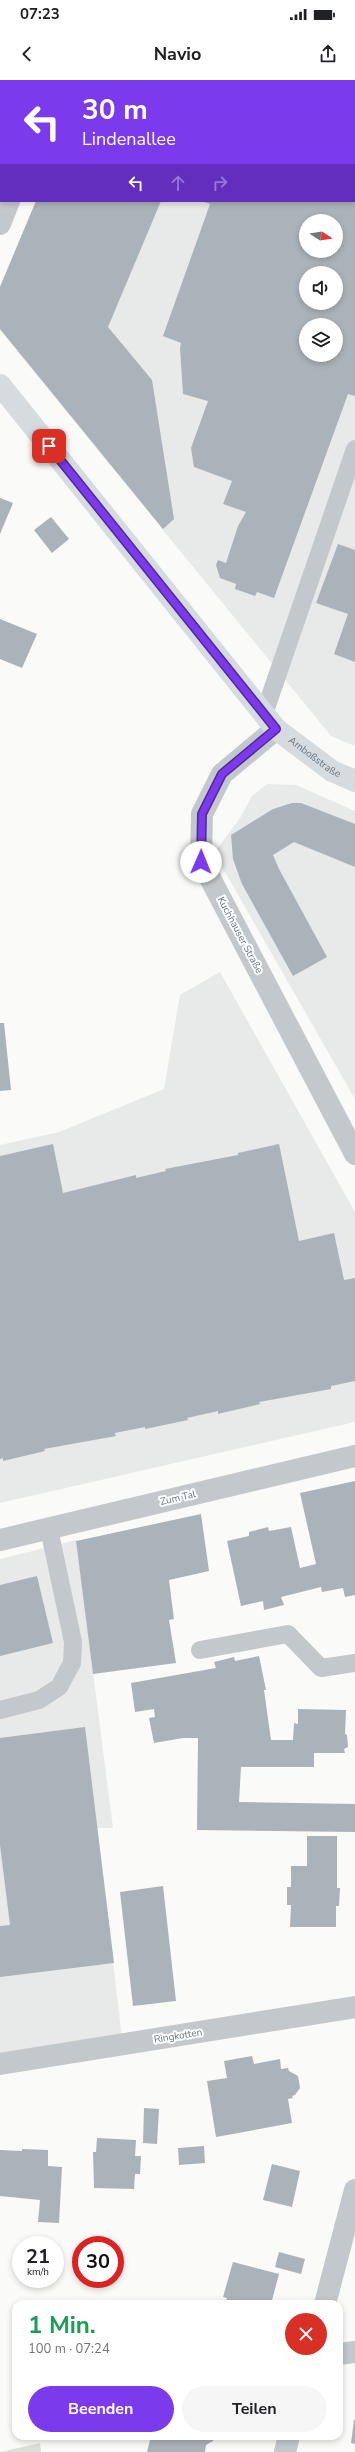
<!DOCTYPE html>
<html lang="de">
<meta charset="utf-8">
<style>
:root{--surface:#fff;--page:#f6f6f6;--text:#202124;--muted:#757577;--accent:#7c3aed}
body{margin:0;font-family:"Nunito Sans",sans-serif;background:var(--page);color:var(--text);height:100vh;display:flex;flex-direction:column;font-size:15px;white-space:nowrap}
*{box-sizing:border-box;margin:0}
p{font-size:13px;color:var(--muted)}
.icon{flex:none;width:22px;height:22px;fill:none;stroke:currentColor;stroke-width:2;stroke-linecap:round;stroke-linejoin:round}
.map{position:relative;flex:1;overflow:hidden}
.side{position:absolute;left:12px;top:2220px;width:331px;height:140px;display:flex;flex-direction:column;background:var(--surface);border-radius:12px;box-shadow:0 2px 6px #0003}
.side>*{flex:none}
.guide{position:absolute;left:0px;top:0px;width:355px;height:122px;box-shadow:0 2px 6px #0003;background:#7c3aed;color:#fff;overflow:hidden}
.needle{width:26px;rotate:102deg}
.tools{position:absolute;left:299px;top:134px;display:grid;gap:8px}
.tools a{display:grid;place-items:center;width:44px;height:44px;border-radius:50%;background:var(--surface);box-shadow:0 2px 6px #0003;font-size:20px}
.speed{position:absolute;left:12px;top:2156px;display:flex;gap:8px;font-size:20px;font-weight:700;text-align:center}
.speed>*{display:grid;place-content:center;width:52px;height:52px;border-radius:50%;background:var(--surface);box-shadow:0 2px 6px #0003;line-height:1}
.speed small{font-size:10px;font-weight:400}
.speed .limit{border:6px solid #d22;background:#fff;color:#111}
.pin{position:absolute;display:grid;place-items:center;width:34px;height:34px;color:#fff;margin:-17px;border-radius:8px;box-shadow:0 2px 6px #0006}
.me{position:absolute;width:44px;margin:-22px;rotate:1deg;stroke-linejoin:round;filter:drop-shadow(0 0 3px #0008)}
.turn{display:flex;align-items:center;gap:14px;height:84px;padding:0 16px;font-size:18px}
.turn .icon{width:52px;height:52px;stroke-width:2.5}
.turn b{display:block;font-size:28px;line-height:34px}
.lanes{display:flex;align-items:center;height:38px;padding:0 16px;background:#0003;justify-content:center;gap:20px;direction:ltr}
.lanes .off{opacity:.35}
.round{display:grid;place-items:center;flex:none;width:42px;height:42px;border-radius:21px;background:var(--page)}
.overview{display:flex;align-items:center;justify-content:space-between;height:68px;padding:0 16px}
h1{font-size:24px;font-weight:700;line-height:30px;color:#1e9e55}
.button{display:flex;gap:8px;margin-top:auto;padding:8px 16px}
.button a{flex:1;height:46px;border-radius:24px;background:var(--accent);color:#fff;font-size:16px;font-weight:700;line-height:46px;text-align:center}
.button a+a{background:var(--page);color:var(--text)}
.status{display:flex;justify-content:space-between;align-items:center;height:28px;padding:0 20px;background:var(--surface);direction:ltr}
.status svg{height:11px;fill:currentColor}
header{display:flex;justify-content:space-between;align-items:center;height:52px;padding:0 16px;background:var(--surface);font-size:18px;font-weight:700}
.map>svg:first-child{display:block}
.built{fill:#e8e9e9;fill-rule:evenodd}
.green{fill:#dadfd7}
.building{fill:#aab3b9;fill-rule:evenodd}
.lines{fill:none;stroke-linecap:round;stroke-linejoin:round}
.lane{stroke:#c3c8cc;stroke-width:18}
.street{stroke:#c3c8cc;stroke-width:22}
.secondary{stroke:#d6dbdf;stroke-width:22}
.route-casing{stroke:#51269a;stroke-width:10}
.route{stroke:#7c3aed;stroke-width:7}
.labels{text-anchor:middle;dominant-baseline:central;stroke-width:4;stroke-linejoin:round;paint-order:stroke}
.street-label{font-size:10px;fill:#657683;stroke:#fff}
</style>
<div class="status"><b>07:23</b><svg viewBox="0 0 49 12"><path d="M0 12V9h3v3zM5 12V6h3v6zM10 12V3h3v9zM15 12V0h3v12zM26 1h20v11H26zM47 4h2v5h-2z"/></svg></div>
<header><svg class="icon" aria-label="back" viewBox="0 0 24 24"><path d="M15 5l-7 7 7 7"/></svg>Navio<svg class="icon" aria-label="share" viewBox="0 0 24 24"><path d="M12 15V3M7 8l5-5 5 5M5 13v7h14v-7"/></svg></header>
<div class="map">
<svg width="355" height="2372" viewBox="0 0 355 2372">
<rect width="100%" height="100%" fill="#fafaf8"/>
<g class="built">
<path d="M 83,0 L 355,0 L 355,666 L 331,656 L 0,250 L 0,206 L 36,121 L 354,121 L 354,1 ZM 306,141 L 336,141 L 336,171 L 306,171 ZM 306,193 L 336,193 L 336,223 L 306,223 ZM 306,245 L 336,245 L 336,275 L 306,275 Z"/>
<polygon points="267,704 296,705 355,731 355,1019 214,773 240,738 252,716"/>
<polygon points="220,892 355,1132 355,1342 0,1423 0,1065 59,1052 164,1009 180,915"/>
<polygon points="76,1460 113,1748 97,1748 122,1958 0,1982 0,1479"/>
</g>
<polygon class="green" points="40,2363 41,2372 1,2372"/>
<g class="building">
<polygon points="36,121 161,121 108,247 152,300 174,439 163,449 0,249 0,207"/>
<path d="M 202,121 L 355,121 L 355,316 L 348,314 L 274,518 L 257,512 L 255,516 L 235,509 L 236,504 L 220,498 L 216,485 L 218,480 L 226,483 L 238,446 L 246,432 L 223,424 L 232,401 L 194,387 L 191,368 L 208,321 L 183,314 L 180,268 L 181,263 L 163,256 L 210,124 ZM 306,141 L 336,141 L 336,171 L 306,171 ZM 306,193 L 336,193 L 336,223 L 306,223 ZM 306,245 L 336,245 L 336,275 L 306,275 Z"/>
<polygon points="0,418 13,423 0,454"/>
<polygon points="51,437 69,459 52,473 34,450"/>
<polygon points="338,464 355,470 355,582 334,574 348,534 316,523"/>
<polygon points="0,539 37,554 22,588 0,579"/>
<polygon points="292,723 301,723 355,744 355,787 294,762 273,775 279,789 327,877 293,896 242,804 233,779 231,755 273,729"/>
<polygon points="0,943 4,943 11,1010 0,1011"/>
<polygon points="53,1064 63,1113 136,1095 136,1098 166,1091 165,1089 238,1075 238,1073 279,1064 299,1161 334,1153 344,1200 355,1198 355,1301 331,1306 331,1309 259,1322 260,1324 218,1334 218,1331 187,1338 188,1340 145,1349 145,1347 115,1353 116,1356 44,1369 45,1371 3,1381 3,1378 0,1379 0,1076"/>
<polygon points="355,1401 355,1515 345,1517 343,1508 322,1512 321,1507 281,1517 284,1525 264,1530 263,1521 241,1526 227,1461 249,1456 249,1452 268,1447 269,1451 291,1447 300,1488 316,1484 300,1413"/>
<polygon points="201,1434 209,1491 169,1500 174,1539 169,1540 176,1583 93,1594 76,1461"/>
<polygon points="37,1496 53,1563 0,1576 0,1505"/>
<polygon points="259,1576 266,1610 264,1610 271,1660 293,1660 294,1643 298,1644 298,1629 346,1630 345,1654 347,1655 348,1667 344,1669 345,1673 314,1673 314,1687 241,1687 239,1722 355,1724 355,1752 197,1750 198,1658 183,1658 154,1663 149,1638 155,1637 154,1629 135,1632 131,1603 216,1588 214,1582 234,1577 235,1581"/>
<polygon points="85,1647 114,1883 0,1897 0,1846 10,1845 0,1765 0,1658"/>
<polygon points="307,1756 337,1756 337,1808 340,1808 339,1826 336,1826 336,1847 290,1847 291,1825 287,1825 287,1807 291,1807 291,1786 307,1786"/>
<polygon points="163,1806 176,1921 133,1926 120,1812"/>
<polygon points="252,1976 254,1984 280,1979 281,1989 288,1988 289,1991 298,1996 300,2008 295,2015 292,2016 293,2018 288,2019 292,2043 216,2057 207,2001 227,1998 224,1981"/>
<polygon points="144,2028 159,2029 157,2064 143,2063"/>
<polygon points="97,2058 136,2060 135,2076 141,2076 140,2094 135,2094 134,2109 94,2108 93,2072 96,2072"/>
<polygon points="204,2066 205,2083 179,2085 178,2068"/>
<polygon points="22,2069 48,2070 48,2086 62,2087 59,2143 38,2142 40,2120 0,2116 0,2070 22,2071"/>
<polygon points="272,2084 300,2091 292,2127 263,2120"/>
<polygon points="279,2172 305,2179 301,2194 275,2187"/>
<polygon points="233,2182 279,2194 271,2224 225,2224 227,2218 223,2217"/>
<polygon points="354,2340 355,2340 355,2364 351,2363"/>
<polygon points="151,2356 215,2356 213,2361 206,2365 205,2372 147,2372"/>
</g>
<g class="lines">
<g class="lane">
<polyline points="264,634 355,369"/>
<polyline points="200,1570 288,1554 321,1588 355,1583"/>
<polyline points="0,1630 39,1620 59,1607 72,1583 73,1562 49,1449"/>
</g>
<g class="street">
<polyline points="54,1 54,0"/>
<polyline points="0,144 9,121"/>
<polyline points="276,649 222,694 202,734 201,781 355,1074"/>
<polyline points="0,1460 355,1376"/>
<polyline points="0,1984 355,1927"/>
<polyline points="325,2224 355,2110"/>
<polyline points="339,2274 355,2272"/>
<polyline points="285,2372 289,2356"/>
</g>
<path class="secondary" id="s1" d="M 0,305 L 276,649 L 332,691 L 355,701"/>
</g>
<g class="lines">
<g class="route-casing">
<polyline id="route" points="49,366 276,649 222,694 202,734 201,782"/>
</g>
<use href="#route" class="route"/>
</g>
<g class="labels">
<g class="street-label">
<text stroke="none"><textPath href="#s1" startOffset="489">Amboßstraße</textPath></text>
<text transform="translate(240 855) rotate(62)">Kuchhauser Straße</text>
<text transform="translate(178 1418) rotate(-13)">Zum Tal</text>
<text transform="translate(178 1956) rotate(-9)">Ringkotten</text>
</g>
</g>
</svg>
<div class="tools">
<a><svg class="needle" viewBox="-14 -14 28 28"><path d="M0-13l5 13h-10z" fill="#e53935"/><path d="M0 13l5-13h-10z" fill="#757577"/></svg></a>
<a><svg class="icon" aria-label="sound" viewBox="0 0 24 24"><path d="M4 9h4l5-4v14l-5-4H4zM17 9q2 3 0 6"/></svg></a>
<a><svg class="icon" aria-label="layers" viewBox="0 0 24 24"><path d="M12 4l9 5-9 5-9-5zM3 14l9 5 9-5"/></svg></a>
</div>
<div class="speed"><div>21<small>km/h</small></div><div class="limit">30</div></div>
<div class="pin" style="left:49px;top:366px;background:#d93025"><svg class="icon" aria-label="arrive" viewBox="0 0 24 24"><path d="M6 21V4h12l-3 4 3 4H6"/></svg></div>
<svg class="me" style="left:201px;top:782px" viewBox="-20 -20 40 40"><circle r="19" fill="#fff"/><path d="M0-13L10 11 0 6-10 11z" fill="#7c3aed"/></svg>
<div class="guide">
<div class="turn"><svg class="icon" aria-label="left" viewBox="0 0 24 24"><path d="M17 20v-9H6M10 6l-5 5 5 5"/></svg><div><b>30 m</b>Lindenallee</div></div>
<div class="lanes"><svg class="icon" aria-label="left" viewBox="0 0 24 24"><path d="M17 20v-9H6M10 6l-5 5 5 5"/></svg><svg class="icon off" aria-label="ahead" viewBox="0 0 24 24"><path d="M12 20V5M6 11l6-6 6 6"/></svg><svg class="icon off" aria-label="right" viewBox="0 0 24 24"><path d="M7 20v-9h11M14 6l5 5-5 5"/></svg></div>
</div>
<section class="side">
<div class="overview"><div><h1>1 Min.</h1><p>100 m · 07:24</p></div><a class="round" style="background:#d93025;color:#fff"><svg class="icon" aria-label="close" viewBox="0 0 24 24"><path d="M6 6l12 12M18 6L6 18"/></svg></a></div>
<div class="button"><a>Beenden</a><a>Teilen</a></div>
</section>
</div>
